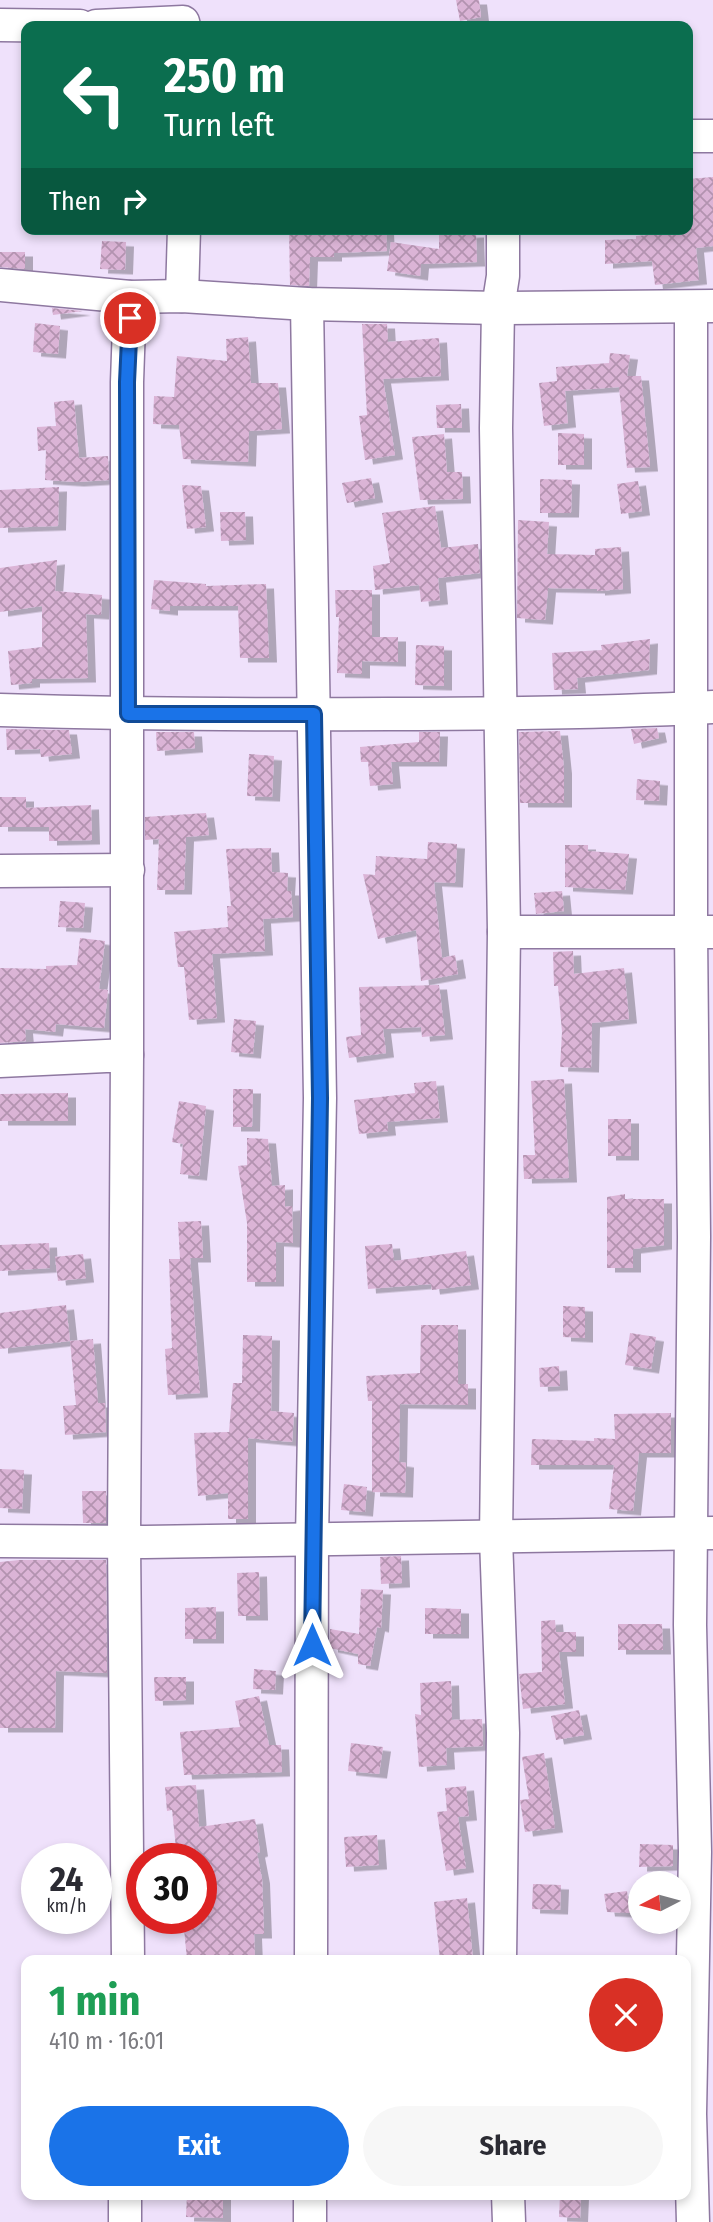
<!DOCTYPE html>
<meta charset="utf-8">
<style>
:root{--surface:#fff;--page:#f7f7f7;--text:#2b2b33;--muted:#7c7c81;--accent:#1a73e8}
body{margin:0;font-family:"Fira Sans Condensed",sans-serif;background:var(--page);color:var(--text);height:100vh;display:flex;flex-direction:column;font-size:26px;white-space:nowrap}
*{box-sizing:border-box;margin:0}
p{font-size:23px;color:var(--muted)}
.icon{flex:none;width:38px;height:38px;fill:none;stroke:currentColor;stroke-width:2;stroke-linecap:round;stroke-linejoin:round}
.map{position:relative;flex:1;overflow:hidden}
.side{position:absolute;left:21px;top:1955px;width:670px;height:245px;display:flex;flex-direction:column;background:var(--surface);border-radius:14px;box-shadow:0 4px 10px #0003}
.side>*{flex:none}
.hud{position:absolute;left:21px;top:21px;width:672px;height:214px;border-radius:14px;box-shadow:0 4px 10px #0003;background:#0b6e4f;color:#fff;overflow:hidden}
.needle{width:46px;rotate:264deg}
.tools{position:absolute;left:628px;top:1871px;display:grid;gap:14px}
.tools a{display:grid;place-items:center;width:63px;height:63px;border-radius:50%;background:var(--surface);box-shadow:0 4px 10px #0003;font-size:35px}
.speed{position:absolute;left:21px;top:1843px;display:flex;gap:14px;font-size:35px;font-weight:700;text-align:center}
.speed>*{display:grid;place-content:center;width:91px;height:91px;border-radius:50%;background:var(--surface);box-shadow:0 4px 10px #0003;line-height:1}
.speed small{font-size:18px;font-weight:400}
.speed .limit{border:10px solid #d22;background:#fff;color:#111}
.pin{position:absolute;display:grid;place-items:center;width:60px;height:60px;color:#fff;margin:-30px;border:4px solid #fff;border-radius:50%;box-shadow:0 2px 7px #0007}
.me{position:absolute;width:77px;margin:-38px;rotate:0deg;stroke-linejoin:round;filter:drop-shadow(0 0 5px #0008)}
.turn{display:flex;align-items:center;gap:24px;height:147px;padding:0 28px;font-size:32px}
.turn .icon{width:91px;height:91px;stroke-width:2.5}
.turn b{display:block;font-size:49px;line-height:60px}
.then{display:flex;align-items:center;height:66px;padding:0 28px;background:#0003;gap:14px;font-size:26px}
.round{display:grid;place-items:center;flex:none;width:74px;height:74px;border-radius:37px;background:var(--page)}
.overview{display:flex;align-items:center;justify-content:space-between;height:119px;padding:0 28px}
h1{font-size:42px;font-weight:700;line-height:52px;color:#1e9e55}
.primary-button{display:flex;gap:14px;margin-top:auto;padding:14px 28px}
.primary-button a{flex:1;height:80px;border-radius:42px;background:var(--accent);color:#fff;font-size:28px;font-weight:700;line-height:80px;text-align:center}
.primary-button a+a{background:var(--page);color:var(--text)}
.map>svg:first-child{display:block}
.building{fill:url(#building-cross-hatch);filter:url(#shadow)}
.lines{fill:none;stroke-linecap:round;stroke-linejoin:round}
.minor-casing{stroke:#8e78a0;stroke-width:35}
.minor{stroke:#fff;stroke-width:32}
.route-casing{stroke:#114b97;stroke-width:18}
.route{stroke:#1a73e8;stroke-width:12}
</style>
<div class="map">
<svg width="713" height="2222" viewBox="0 0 713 2222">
<defs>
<pattern id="building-cross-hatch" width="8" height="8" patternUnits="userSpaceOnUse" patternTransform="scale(1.75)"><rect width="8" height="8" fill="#dbb4d6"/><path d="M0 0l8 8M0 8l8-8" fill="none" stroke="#b393b0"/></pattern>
<filter id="shadow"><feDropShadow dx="8" dy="4.5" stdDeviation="0" flood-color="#0004"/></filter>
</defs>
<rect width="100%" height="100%" fill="#efe1fb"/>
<g class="building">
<polygon points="456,0 479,0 481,17 460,21"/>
<polygon points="713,177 713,246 696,248 699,280 655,285 652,261 605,264 605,240 636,239 636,236 672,233 671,229 688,229 688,179"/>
<polygon points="289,229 386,229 387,251 334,253 334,257 310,257 309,286 290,285"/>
<polygon points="476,233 477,262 421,264 420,276 387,271 391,242 439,249 439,235"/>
<polygon points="102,241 126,242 125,270 100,269"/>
<polygon points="0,252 25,252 25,269 0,267"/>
<polygon points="52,308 83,311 53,315"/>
<polygon points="35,323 60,326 58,354 33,352"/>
<polygon points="362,324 387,324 388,342 439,338 441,376 383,379 395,455 365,460 359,416 367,415"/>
<polygon points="248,337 251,383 278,383 282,429 249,431 248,462 183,459 179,425 153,424 154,396 174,397 177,356 227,361 226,339"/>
<polygon points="610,353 630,355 627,376 641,376 650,467 627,468 619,387 565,391 568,423 544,426 539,383 557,381 556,367 609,363"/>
<polygon points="74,400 79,458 108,456 109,480 76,482 45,480 46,450 38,451 37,427 56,426 54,402"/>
<polygon points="461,404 462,428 437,428 436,405"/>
<polygon points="558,433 584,434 584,465 558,465"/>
<polygon points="444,434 447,472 462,472 463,499 420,500 412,437"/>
<polygon points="371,478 375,498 347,503 342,483"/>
<polygon points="540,479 572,480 571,513 540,513"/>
<polygon points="638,481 642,511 621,514 617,484"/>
<polygon points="182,485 201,486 206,527 187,529"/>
<polygon points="59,487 58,526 0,528 0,490"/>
<polygon points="435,506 441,548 478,544 480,573 438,578 440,600 421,602 419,585 375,590 373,566 390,563 382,513"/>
<polygon points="220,512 245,512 246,540 221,541"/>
<polygon points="518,520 549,522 547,554 595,555 595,549 621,547 623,589 597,591 597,589 548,588 545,620 517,618"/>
<polygon points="57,560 55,591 102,595 101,615 86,614 88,678 32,679 32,683 11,685 8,651 42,647 42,606 0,612 0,568"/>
<polygon points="154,580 206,584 206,586 266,584 269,658 240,658 238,606 170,606 170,611 151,609"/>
<polygon points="335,590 372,590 372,637 398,637 398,662 362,661 362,674 337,673 339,617 336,617"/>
<polygon points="650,639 649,670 577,678 578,689 554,690 552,653 602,650 601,645"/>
<polygon points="416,645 444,646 444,686 415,685"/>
<polygon points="657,728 659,738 634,744 631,729"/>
<polygon points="6,729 69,730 72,754 41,757 40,749 7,750"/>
<polygon points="560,731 564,769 564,803 520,803 519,732"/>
<polygon points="156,732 194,732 195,748 157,751"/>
<polygon points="419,732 440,732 439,762 391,762 393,784 370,786 368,762 361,762 360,747 419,742"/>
<polygon points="249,754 274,756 272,797 247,796"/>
<polygon points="637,779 660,781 659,801 636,800"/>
<polygon points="0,797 26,797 26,808 91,805 92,840 49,841 49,827 0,827"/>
<polygon points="206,813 209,835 186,837 184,890 157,890 159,839 145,840 145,817"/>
<polygon points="428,842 457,844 455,883 434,882 442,958 455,955 458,974 421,981 416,930 378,939 363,874 375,875 376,856 427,859"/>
<polygon points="565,845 588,845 588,851 629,854 625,890 565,887"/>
<polygon points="271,848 272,872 288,873 287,891 291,891 293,917 263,919 265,951 212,954 217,1018 189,1020 184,967 178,967 174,932 228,927 227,906 231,906 226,849"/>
<polygon points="562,891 564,911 536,914 534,893"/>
<polygon points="60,901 85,903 83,928 58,927"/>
<polygon points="80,938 105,941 99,989 108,990 104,1028 56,1024 55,1032 25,1029 26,1041 0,1043 0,968 46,969 46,966 77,965"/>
<polygon points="573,951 574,974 624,968 629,1019 592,1023 591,1068 560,1067 562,1032 558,986 554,986 553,952"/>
<polygon points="439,985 445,1035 422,1037 421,1027 383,1029 386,1053 349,1058 346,1037 361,1035 359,987"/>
<polygon points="234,1019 256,1021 253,1054 231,1052"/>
<polygon points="564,1079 569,1178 524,1179 523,1155 535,1155 531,1081"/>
<polygon points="436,1081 440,1118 387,1122 388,1131 359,1134 354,1100 415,1093 414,1083"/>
<polygon points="233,1089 253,1089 252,1127 233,1127"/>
<polygon points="68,1093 68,1121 0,1121 0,1094"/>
<polygon points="179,1101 206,1106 199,1176 180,1174 183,1144 172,1142"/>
<rect x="608" y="1119" width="23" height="37"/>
<polygon points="247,1138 268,1139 272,1186 285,1185 285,1207 292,1206 293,1243 276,1242 276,1282 247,1282 247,1223 238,1166 247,1165"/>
<polygon points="625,1194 625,1199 664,1199 664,1245 633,1249 633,1268 607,1268 607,1197"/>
<polygon points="201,1221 203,1258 190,1258 200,1393 168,1395 165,1349 172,1348 169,1259 180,1259 178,1222"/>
<polygon points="49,1243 50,1268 0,1271 0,1245"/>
<polygon points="392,1244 394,1261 466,1251 471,1285 432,1290 431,1284 368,1289 365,1246"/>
<polygon points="83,1254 86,1278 58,1281 55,1257"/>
<polygon points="66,1305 70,1341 0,1349 0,1313"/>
<polygon points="563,1306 585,1307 585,1338 563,1337"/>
<polygon points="421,1325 458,1325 458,1384 468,1384 468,1405 400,1404 399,1462 406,1463 405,1493 372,1492 372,1401 368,1401 366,1376 420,1373"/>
<polygon points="630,1333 656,1337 651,1369 625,1365"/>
<polygon points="243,1335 272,1336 271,1411 294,1413 292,1442 248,1438 248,1519 228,1519 228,1493 198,1496 194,1433 229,1432 233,1383 242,1383"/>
<polygon points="93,1339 98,1403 105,1403 106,1432 65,1435 63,1406 76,1405 70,1341"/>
<polygon points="559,1366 560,1386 540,1387 539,1368"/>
<polygon points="671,1413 671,1453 639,1453 633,1511 609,1509 614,1465 531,1465 532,1439 594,1441 594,1438 615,1439 614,1414"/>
<polygon points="0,1469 24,1470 22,1509 0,1508"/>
<polygon points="344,1484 367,1487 365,1512 341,1510"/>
<polygon points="82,1491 106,1491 106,1523 83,1523"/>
<polygon points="401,1556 402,1583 381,1584 380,1557"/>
<polygon points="19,1560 106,1560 107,1673 56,1671 55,1728 0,1728 0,1562"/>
<polygon points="259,1572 260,1616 238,1616 237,1573"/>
<polygon points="361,1589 383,1590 381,1628 377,1627 370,1666 358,1664 358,1654 330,1648 330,1629 359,1634"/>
<polygon points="216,1607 216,1639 185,1639 185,1608"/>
<polygon points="425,1608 461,1609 461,1634 425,1634"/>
<polygon points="555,1620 556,1632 576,1632 576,1652 559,1652 565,1704 523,1709 519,1674 542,1672 541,1621"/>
<polygon points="618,1624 662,1624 663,1650 618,1650"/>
<polygon points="254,1669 276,1671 275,1690 253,1689"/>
<polygon points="154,1677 186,1677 186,1700 155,1701"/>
<polygon points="451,1681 452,1720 482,1719 483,1746 446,1748 447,1765 419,1767 415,1714 421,1715 420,1683"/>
<polygon points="259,1696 269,1745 281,1745 282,1772 184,1775 180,1732 240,1727 235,1701"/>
<polygon points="579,1710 584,1735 556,1740 551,1716"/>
<polygon points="351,1743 383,1747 379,1774 348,1771"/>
<polygon points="544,1753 555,1828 525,1832 520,1800 529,1799 522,1757"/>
<polygon points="196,1785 199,1827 255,1819 260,1852 257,1853 262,1879 264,1934 254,1934 255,1960 187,1960 183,1918 201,1918 201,1858 177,1858 172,1810 167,1811 165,1787"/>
<polygon points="466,1786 469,1816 458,1817 466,1868 446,1871 437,1812 447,1811 445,1788"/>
<polygon points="377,1835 379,1865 346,1867 344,1837"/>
<polygon points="640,1844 673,1845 673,1866 639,1867"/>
<polygon points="533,1884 561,1885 560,1910 532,1909"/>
<polygon points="627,1891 630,1913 607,1912 604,1894"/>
<polygon points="467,1898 473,1960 440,1960 434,1902"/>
<polygon points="187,2194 223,2194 223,2218 186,2217"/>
<polygon points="560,2194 581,2194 580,2218 559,2217"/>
</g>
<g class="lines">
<g class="minor-casing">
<g id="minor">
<polyline points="0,25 80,26"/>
<polyline points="96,26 183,22 184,26"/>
<polyline points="688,136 713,136"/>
<polyline points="0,285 130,297 182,296 307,304 498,308 713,306"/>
<polyline points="182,296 184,229"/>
<polyline points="307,304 320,1098 312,1540 311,1960"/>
<polyline points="691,307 691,932 712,932"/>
<path d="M 0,710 C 130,714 259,715 388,714 C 497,714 605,713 713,707"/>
<polyline points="0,871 128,870"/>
<polyline points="504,932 691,932 694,1237 690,1625 695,1852 690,2114 693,2222"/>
<polyline points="127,1055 127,382 130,297"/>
<polyline points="0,1061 127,1055 124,1541 128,1960"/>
<polyline points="0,1541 145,1542 713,1533"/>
<polyline points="500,1960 503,1733 496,1538 504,932 496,428 498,308 503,276 503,229"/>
<polyline points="508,2194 509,2222"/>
<polyline points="125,2222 125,2194"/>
<polyline points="310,2222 310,2194"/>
</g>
</g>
<use href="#minor" class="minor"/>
</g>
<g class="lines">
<g class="route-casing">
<polyline id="route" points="130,318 127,382 128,714 314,714 320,1098 312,1645"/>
</g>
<use href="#route" class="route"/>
</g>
</svg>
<div class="tools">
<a><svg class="needle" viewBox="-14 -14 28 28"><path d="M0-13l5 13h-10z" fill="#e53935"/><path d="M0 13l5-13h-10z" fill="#7c7c81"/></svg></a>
</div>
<div class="speed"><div>24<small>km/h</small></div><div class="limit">30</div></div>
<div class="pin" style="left:130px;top:318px;background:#d93025"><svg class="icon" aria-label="arrive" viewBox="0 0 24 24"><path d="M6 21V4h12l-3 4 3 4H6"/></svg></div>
<svg class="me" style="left:312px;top:1645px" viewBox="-20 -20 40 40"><path d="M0-17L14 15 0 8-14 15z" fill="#1a73e8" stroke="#fff" stroke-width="4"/></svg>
<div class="hud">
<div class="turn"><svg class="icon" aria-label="left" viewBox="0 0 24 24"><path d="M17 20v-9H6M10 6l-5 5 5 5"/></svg><div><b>250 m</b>Turn left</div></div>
<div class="then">Then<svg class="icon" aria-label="right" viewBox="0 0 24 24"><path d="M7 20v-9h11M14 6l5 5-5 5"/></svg></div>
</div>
<section class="side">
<div class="overview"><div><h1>1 min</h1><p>410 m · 16:01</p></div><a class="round" style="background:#d93025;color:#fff"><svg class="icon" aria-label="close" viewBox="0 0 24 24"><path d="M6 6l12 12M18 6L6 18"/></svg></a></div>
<div class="primary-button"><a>Exit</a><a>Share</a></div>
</section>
</div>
